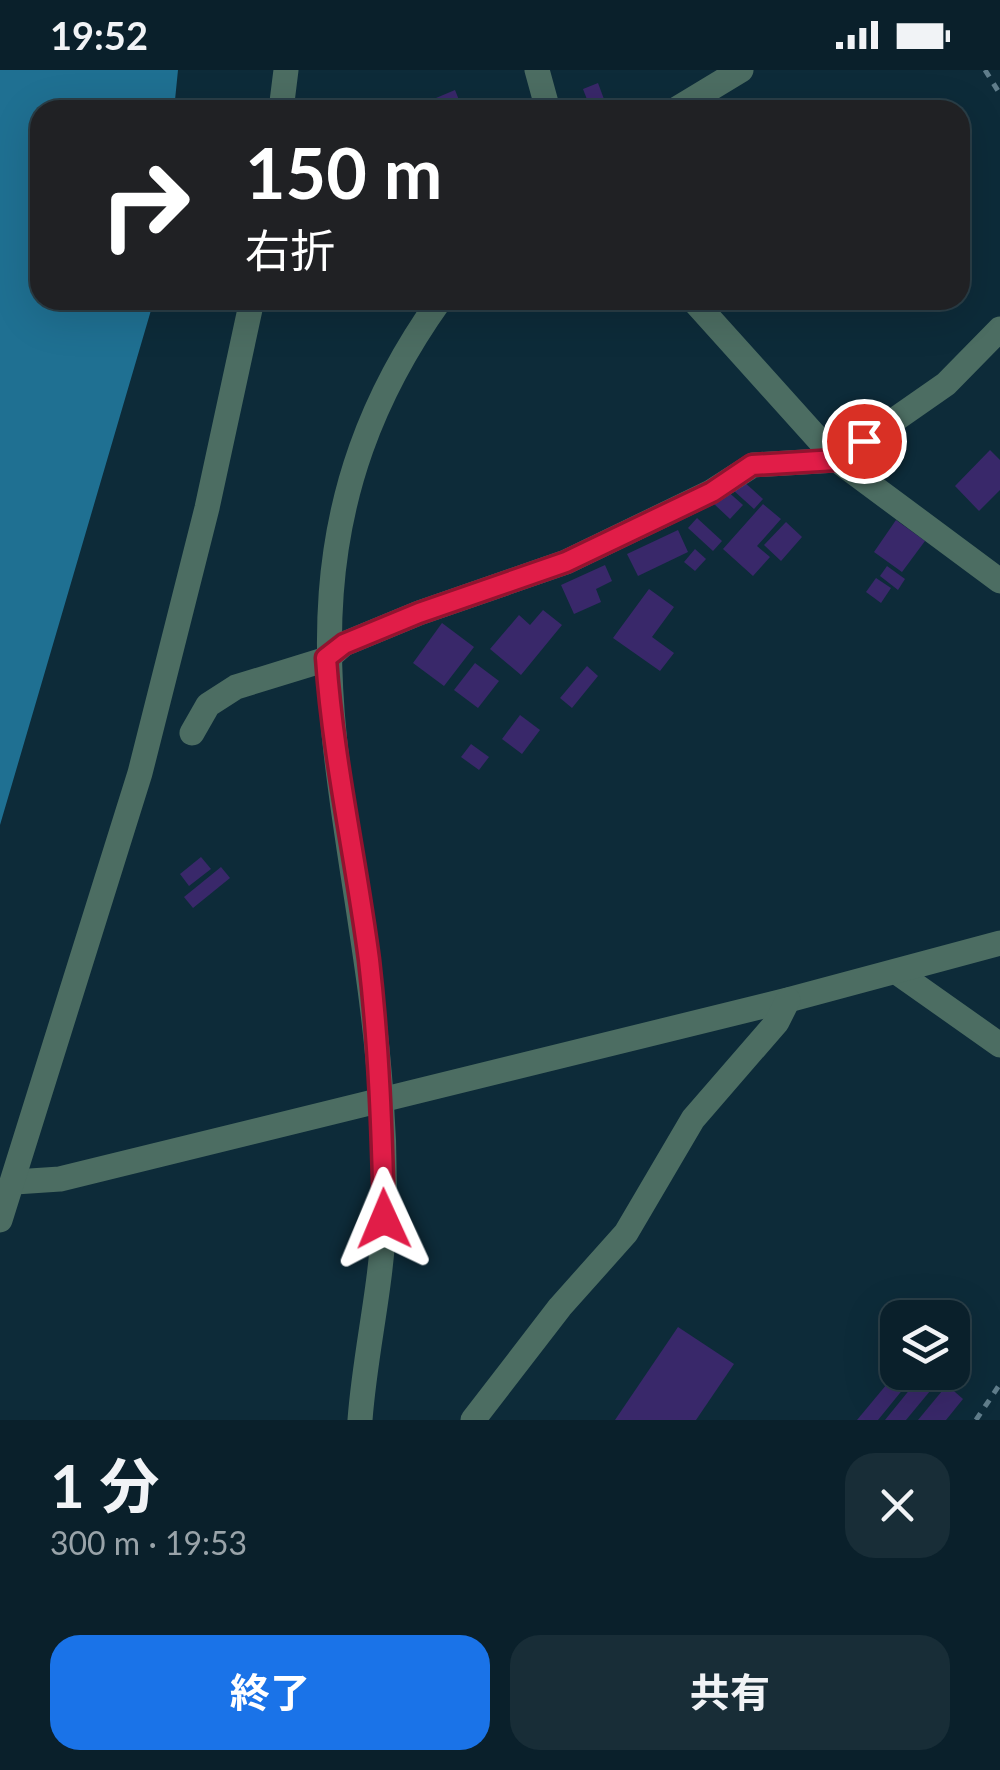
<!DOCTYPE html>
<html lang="ja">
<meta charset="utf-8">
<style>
:root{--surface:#0a202b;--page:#182d37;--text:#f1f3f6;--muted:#99a3a9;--line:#2a3e47;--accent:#1a73e8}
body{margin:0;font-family:Lato,"Noto Sans JP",sans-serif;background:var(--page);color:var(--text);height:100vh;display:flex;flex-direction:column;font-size:38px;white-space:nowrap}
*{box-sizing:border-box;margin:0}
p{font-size:32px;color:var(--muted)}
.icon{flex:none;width:55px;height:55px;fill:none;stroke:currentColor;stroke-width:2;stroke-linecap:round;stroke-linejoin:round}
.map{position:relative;height:1350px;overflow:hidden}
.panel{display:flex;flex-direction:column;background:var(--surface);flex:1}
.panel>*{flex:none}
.hud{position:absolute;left:30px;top:30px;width:940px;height:210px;border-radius:30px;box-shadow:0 10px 40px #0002,0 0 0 2px var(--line);background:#202124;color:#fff;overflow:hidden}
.controls{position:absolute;left:880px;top:1230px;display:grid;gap:20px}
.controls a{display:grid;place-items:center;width:90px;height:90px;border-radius:20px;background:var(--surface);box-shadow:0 10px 40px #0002,0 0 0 2px var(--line);font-size:50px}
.pin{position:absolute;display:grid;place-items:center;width:85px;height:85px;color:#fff;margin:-42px;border:5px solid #fff;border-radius:50%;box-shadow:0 2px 10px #0007}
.me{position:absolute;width:110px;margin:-55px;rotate:359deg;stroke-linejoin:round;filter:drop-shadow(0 0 8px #0008)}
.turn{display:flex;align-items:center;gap:35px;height:210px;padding:0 50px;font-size:45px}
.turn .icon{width:130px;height:130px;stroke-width:2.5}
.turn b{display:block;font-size:70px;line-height:85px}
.round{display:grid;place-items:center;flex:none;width:105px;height:105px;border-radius:30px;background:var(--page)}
.overview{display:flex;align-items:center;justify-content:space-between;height:170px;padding:0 50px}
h1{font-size:60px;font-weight:700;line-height:75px}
.button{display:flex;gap:20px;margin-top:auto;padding:20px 50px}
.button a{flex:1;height:115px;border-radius:30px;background:var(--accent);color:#fff;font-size:40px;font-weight:700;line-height:115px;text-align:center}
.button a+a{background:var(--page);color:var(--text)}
.status{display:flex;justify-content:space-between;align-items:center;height:70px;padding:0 50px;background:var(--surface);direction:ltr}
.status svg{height:28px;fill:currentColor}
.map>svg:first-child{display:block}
.water{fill:#1f7092}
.building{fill:#39286a}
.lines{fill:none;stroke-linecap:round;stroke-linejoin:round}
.path{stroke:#607d8b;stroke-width:5;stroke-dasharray:8 8;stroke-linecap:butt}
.minor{stroke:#4c6d62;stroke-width:25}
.tertiary{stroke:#4c6d62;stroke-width:25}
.route-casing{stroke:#92132f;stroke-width:25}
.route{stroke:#e11d48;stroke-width:18}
</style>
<div class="status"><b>19:52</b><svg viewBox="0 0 49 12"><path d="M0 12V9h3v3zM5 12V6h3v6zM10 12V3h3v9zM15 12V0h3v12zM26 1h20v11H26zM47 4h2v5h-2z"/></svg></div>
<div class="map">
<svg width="1000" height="1350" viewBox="0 0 1000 1350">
<rect width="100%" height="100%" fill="#0d2b39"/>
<polygon class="water" points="0,0 178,0 174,40 40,40 40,230 154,230 0,755"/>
<g class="building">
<polygon points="598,13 608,40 591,40 583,19"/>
<polygon points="455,20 463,40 441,40 436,28"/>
<polygon points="990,380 1000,390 1000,420 979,441 955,416"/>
<polygon points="742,410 763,429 754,439 733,420"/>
<polygon points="725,419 743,435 730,449 713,433"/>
<polygon points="763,434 781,449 757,476 770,487 753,506 723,479"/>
<polygon points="697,448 722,471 713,481 688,458"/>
<polygon points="896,450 925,471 902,502 874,482"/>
<polygon points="786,452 802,467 781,491 764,475"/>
<polygon points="678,460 688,482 638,506 627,484"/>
<polygon points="695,479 706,489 695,501 684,492"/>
<polygon points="605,495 612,511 596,519 601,532 574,544 561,515"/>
<polygon points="887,496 905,509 898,520 880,506"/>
<polygon points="876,508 891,518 881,533 866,522"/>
<polygon points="649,519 674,537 652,567 674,583 660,601 613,568"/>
<polygon points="543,540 562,555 521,605 490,579 519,545 530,555"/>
<polygon points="442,553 474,577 444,616 413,593"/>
<polygon points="475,593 499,611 478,638 454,620"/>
<polygon points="587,596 598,606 572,638 560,628"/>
<polygon points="520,645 540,660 522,684 502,669"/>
<polygon points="471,674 489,687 479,700 461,687"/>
<polygon points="201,787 211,799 189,816 180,804"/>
<polygon points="221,797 230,808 193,838 184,827"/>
<polygon points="678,1257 734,1294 696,1350 615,1350"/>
<polygon points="897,1302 917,1302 878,1350 857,1350"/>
<polygon points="924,1302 940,1309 906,1350 885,1350"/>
<polygon points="947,1315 963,1329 946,1350 918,1350"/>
</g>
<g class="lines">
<g class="path">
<polyline points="985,0 1000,24"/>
<polyline points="976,1350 1000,1314"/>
</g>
<g class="minor">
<polyline points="537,0 548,40"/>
<polyline points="281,40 286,0"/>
<polyline points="693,230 837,390 1000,511"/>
<polyline points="192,663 208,635 236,617 327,589 344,574 419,543 566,492 711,422 753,395 837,390 946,314 1000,259"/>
<polyline points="898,903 1000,975"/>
<polyline points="15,1112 60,1109 788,930 1000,873"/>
<polyline points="0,1150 140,703 207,438 252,230"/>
<polyline points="473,1350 560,1237 626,1163 693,1049 777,952 788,930"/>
</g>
<g class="tertiary">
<polyline points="675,40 741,0"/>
<path d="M 360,1350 C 365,1282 382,1215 384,1147 C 385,1107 384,1066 381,1026 C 361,731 247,500 440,230"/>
</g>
</g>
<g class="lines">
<g class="route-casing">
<path id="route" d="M 384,1149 C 382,1063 379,977 369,890 C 356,789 333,690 326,588 L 344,574 L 419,543 L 566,492 L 712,422 L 752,395 L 836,390 L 864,371"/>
</g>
<use href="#route" class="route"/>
</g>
</svg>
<div class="controls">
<a><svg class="icon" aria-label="layers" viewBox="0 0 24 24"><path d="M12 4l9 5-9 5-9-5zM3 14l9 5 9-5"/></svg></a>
</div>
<div class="pin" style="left:864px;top:371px;background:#d93025"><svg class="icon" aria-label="arrive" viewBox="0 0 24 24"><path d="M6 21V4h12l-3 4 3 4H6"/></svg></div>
<svg class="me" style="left:384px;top:1149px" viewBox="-20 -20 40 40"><path d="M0-17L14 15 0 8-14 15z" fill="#e11d48" stroke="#fff" stroke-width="4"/></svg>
<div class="hud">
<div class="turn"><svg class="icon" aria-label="right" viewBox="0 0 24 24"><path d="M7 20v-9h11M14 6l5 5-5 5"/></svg><div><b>150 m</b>右折</div></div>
</div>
</div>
<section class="panel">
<div class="overview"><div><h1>1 分</h1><p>300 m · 19:53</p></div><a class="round"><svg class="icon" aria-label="close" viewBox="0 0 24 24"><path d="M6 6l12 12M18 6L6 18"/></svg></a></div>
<div class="button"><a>終了</a><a>共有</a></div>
</section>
